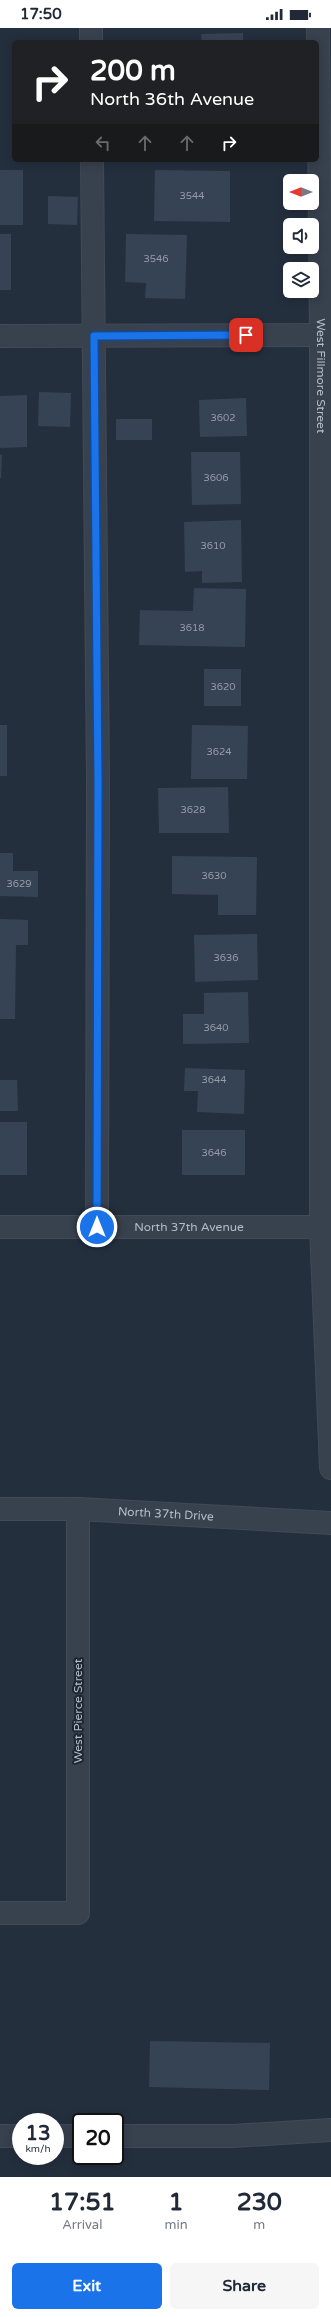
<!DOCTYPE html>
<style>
:root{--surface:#fff;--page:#f6f6f7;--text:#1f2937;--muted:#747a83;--accent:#1a73e8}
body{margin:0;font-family:"Varela Round",sans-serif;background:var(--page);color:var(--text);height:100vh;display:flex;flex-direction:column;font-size:15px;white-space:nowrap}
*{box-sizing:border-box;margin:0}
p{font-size:13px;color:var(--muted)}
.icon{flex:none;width:22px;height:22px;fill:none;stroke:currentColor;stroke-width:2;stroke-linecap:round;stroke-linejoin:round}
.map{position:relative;height:2149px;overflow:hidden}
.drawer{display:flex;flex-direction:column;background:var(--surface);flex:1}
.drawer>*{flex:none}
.guide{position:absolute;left:12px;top:12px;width:307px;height:122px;border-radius:6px;box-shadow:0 2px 10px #0003;background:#202124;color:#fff;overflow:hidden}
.needle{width:26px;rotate:270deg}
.tools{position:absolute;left:283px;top:146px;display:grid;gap:8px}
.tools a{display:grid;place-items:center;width:36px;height:36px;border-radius:6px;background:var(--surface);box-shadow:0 2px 10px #0003;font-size:20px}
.speed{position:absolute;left:12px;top:2085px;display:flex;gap:8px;font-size:20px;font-weight:700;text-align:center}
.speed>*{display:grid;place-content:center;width:52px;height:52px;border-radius:50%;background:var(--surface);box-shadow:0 2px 10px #0003;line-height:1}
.speed small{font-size:10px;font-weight:400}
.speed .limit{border:2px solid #111;border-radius:6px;background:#fff;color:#111}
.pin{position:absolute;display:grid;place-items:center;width:34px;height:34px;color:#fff;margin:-17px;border-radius:8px;box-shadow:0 2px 6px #0006}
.me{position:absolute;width:44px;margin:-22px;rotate:0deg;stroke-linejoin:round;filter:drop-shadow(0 0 3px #0008)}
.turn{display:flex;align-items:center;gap:14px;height:84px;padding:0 12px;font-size:18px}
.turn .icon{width:52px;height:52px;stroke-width:2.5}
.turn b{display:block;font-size:28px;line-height:34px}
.lanes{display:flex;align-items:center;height:38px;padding:0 12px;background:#0003;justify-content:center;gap:20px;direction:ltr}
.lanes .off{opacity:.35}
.eta{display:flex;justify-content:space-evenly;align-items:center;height:68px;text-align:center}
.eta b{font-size:24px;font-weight:700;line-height:28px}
.cta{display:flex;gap:8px;margin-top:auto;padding:8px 12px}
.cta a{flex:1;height:46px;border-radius:6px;background:var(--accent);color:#fff;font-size:16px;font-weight:700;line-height:46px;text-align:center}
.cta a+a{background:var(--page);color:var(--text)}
.status{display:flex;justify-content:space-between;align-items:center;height:28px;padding:0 20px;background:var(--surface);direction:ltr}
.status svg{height:11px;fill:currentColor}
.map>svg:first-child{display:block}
.building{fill:#364354}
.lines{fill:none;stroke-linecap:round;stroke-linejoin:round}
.minor-casing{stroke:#414a57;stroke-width:24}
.minor{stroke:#38414e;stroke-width:22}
.route-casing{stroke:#114b97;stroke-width:10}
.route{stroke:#1a73e8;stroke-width:7}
.labels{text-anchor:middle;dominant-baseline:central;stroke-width:4;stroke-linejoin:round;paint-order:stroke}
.number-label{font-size:10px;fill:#929caa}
.street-label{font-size:12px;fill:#b4bcc9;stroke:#1d2633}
</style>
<div class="status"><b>17:50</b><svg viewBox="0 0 49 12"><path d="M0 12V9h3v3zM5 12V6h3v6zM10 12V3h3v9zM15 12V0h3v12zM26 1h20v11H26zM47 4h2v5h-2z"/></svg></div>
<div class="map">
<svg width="331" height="2149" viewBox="0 0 331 2149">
<rect width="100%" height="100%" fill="#242f3e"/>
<g class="building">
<polygon points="243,5 243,14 202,14 201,6"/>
<rect x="0" y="142" width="23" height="55"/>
<polygon points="155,142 230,143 230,194 154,193"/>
<polygon points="48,168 78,169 77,197 48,196"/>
<rect x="0" y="206" width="11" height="56"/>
<polygon points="126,206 187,207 185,271 145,270 146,255 125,254"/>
<polygon points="39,364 71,365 70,399 38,398"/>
<polygon points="27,367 27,419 0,420 0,368"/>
<polygon points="246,370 247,408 200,409 199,372"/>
<rect x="116" y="391" width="36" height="21"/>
<polygon points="191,424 240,424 241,476 192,477"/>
<polygon points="0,427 2,427 1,450 0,450"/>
<polygon points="241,492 242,554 202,555 202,543 185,544 184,494"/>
<polygon points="194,560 246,561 245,619 139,617 140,582 193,583"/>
<rect x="204" y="641" width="37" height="37"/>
<rect x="0" y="697" width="7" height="51"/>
<polygon points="192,697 248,698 247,751 191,751"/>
<polygon points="228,759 229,805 159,805 158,760"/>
<polygon points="0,825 13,825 13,843 38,843 38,869 0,868"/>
<polygon points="172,828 257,829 256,887 218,887 218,867 172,866"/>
<polygon points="0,891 28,892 28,917 16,917 15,991 0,991"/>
<polygon points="257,906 258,952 195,954 194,907"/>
<polygon points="248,964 249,1015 183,1016 183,986 204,986 204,965"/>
<polygon points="185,1040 245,1042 244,1086 197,1084 198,1063 184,1063"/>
<polygon points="0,1052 17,1052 18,1083 0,1083"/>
<rect x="0" y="1094" width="27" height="53"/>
<rect x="182" y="1102" width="63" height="45"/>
<polygon points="150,2013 270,2015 269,2062 149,2059"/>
</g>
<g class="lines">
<g class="minor-casing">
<g id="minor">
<polyline points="91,0 91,14"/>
<path id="s1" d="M 318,0 L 321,307 L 321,1199 L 331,1440"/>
<polyline points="92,132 98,753 97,1199"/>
<polyline points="0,308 331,307"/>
<path id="s2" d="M 0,1199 L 331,1199"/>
<path id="s3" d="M 0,1481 L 78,1481 L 331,1495"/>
<polyline points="0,1885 78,1885 78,1481"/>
<polyline points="0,2108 21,2108"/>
<polyline points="55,2108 81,2108"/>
<polyline points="115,2108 233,2108 331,2102"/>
</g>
</g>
<use href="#minor" class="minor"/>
</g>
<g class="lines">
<g class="route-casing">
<polyline id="route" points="97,1199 98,753 94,308 246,307"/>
</g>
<use href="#route" class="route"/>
</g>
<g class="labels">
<g class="number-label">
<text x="192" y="168">3544</text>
<text x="156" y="231">3546</text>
<text x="223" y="390">3602</text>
<text x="216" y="450">3606</text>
<text x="213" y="518">3610</text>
<text x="192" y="600">3618</text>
<text x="223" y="659">3620</text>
<text x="219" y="724">3624</text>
<text x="193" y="782">3628</text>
<text x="214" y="848">3630</text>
<text x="19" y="856">3629</text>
<text x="226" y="930">3636</text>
<text x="216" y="1000">3640</text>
<text x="214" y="1052">3644</text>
<text x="214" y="1125">3646</text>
</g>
<g class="street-label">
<text stroke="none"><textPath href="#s1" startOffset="348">West Fillmore Street</textPath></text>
<text stroke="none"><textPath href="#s2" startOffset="189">North 37th Avenue</textPath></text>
<text stroke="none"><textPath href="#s3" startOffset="166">North 37th Drive</textPath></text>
<text transform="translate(78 1683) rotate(-90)">West Pierce Street</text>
</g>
</g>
</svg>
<div class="tools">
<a><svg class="needle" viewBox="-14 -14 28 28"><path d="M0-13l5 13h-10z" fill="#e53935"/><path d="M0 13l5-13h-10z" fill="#747a83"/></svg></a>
<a><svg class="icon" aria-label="sound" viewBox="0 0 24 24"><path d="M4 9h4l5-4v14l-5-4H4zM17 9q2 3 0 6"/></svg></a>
<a><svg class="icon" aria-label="layers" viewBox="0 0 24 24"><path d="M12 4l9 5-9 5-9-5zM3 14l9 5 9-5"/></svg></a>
</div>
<div class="speed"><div>13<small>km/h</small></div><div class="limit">20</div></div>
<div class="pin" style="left:246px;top:307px;background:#d93025"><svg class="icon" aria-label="arrive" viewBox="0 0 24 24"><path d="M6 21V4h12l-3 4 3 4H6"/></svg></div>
<svg class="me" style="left:97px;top:1199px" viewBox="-20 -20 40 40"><circle r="17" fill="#1a73e8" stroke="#fff" stroke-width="3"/><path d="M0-11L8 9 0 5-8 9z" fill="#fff"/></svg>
<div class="guide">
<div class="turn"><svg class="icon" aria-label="right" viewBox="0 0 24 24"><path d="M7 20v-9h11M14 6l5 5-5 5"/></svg><div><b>200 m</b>North 36th Avenue</div></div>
<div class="lanes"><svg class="icon off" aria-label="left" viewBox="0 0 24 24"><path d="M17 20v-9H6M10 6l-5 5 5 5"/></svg><svg class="icon off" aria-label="ahead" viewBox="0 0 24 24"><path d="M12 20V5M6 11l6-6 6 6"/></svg><svg class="icon off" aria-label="ahead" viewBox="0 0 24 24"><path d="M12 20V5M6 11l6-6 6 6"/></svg><svg class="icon" aria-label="right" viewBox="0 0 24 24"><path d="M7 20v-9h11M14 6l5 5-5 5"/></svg></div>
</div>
</div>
<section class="drawer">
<div class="eta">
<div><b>17:51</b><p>Arrival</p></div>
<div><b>1</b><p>min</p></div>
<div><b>230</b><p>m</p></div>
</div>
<div class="cta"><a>Exit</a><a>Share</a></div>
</section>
